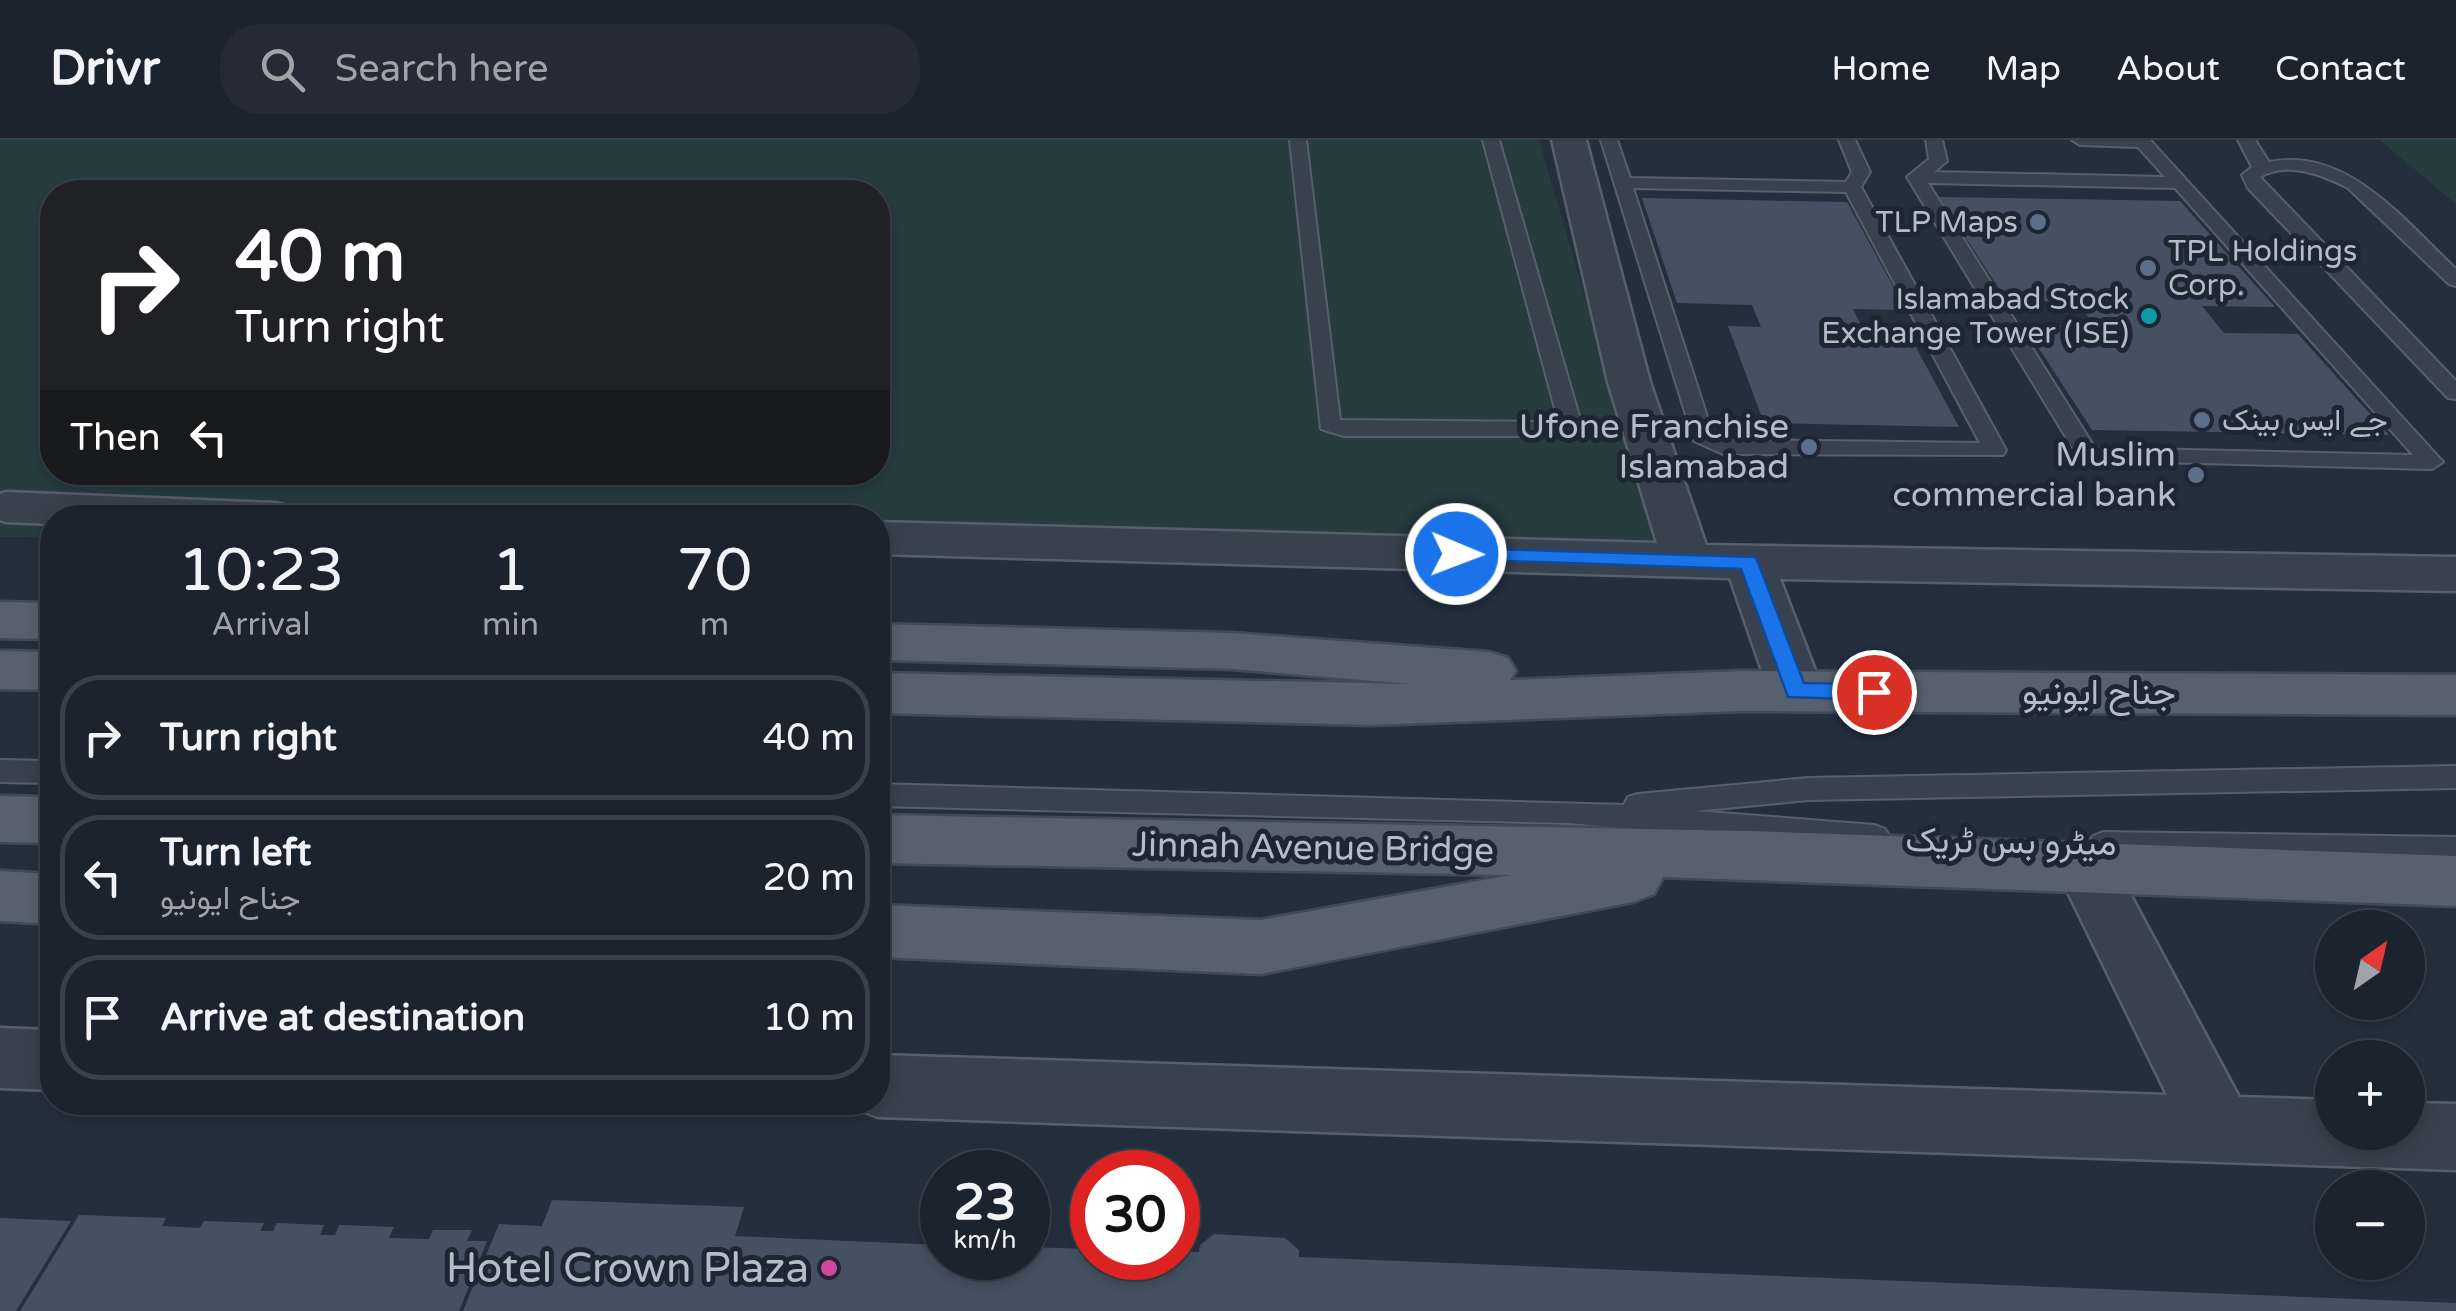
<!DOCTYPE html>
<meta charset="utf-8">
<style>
:root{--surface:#1b232e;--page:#242b36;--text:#f1f3f6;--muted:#a0a4aa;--line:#39404a}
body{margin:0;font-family:"Varela Round",Vazirmatn,sans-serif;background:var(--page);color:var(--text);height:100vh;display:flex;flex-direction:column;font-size:38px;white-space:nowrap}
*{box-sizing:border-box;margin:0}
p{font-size:32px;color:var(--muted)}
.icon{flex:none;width:55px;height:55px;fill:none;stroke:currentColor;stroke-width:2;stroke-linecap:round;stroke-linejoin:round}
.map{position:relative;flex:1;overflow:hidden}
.side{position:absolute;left:40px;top:365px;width:850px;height:610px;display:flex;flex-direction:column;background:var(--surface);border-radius:40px;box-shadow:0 5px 15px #0003,0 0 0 2px var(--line)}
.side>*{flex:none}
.guide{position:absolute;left:40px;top:40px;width:850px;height:305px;border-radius:40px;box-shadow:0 5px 15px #0003,0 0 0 2px var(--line);background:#202124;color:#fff;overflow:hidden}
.needle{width:65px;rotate:34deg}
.controls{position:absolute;left:2315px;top:770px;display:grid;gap:20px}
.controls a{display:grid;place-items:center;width:110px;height:110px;border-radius:50%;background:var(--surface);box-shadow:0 5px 15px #0003,0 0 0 2px var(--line);font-size:50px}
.speed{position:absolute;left:920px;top:1010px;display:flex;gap:20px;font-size:50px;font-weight:700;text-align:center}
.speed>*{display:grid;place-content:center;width:130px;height:130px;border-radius:50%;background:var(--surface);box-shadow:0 5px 15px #0003,0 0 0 2px var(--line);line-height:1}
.speed small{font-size:25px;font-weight:400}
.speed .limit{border:15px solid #d22;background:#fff;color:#111}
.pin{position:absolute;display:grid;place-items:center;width:85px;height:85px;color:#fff;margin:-42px;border:5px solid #fff;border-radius:50%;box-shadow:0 2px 10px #0007}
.me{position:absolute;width:110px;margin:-55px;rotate:91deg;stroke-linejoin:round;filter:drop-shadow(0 0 8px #0008)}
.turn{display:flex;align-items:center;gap:35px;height:210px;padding:0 30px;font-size:45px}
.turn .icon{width:130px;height:130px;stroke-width:2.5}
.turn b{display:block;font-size:70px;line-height:85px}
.then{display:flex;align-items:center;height:95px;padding:0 30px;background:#0003;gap:20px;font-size:38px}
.eta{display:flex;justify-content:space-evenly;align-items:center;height:170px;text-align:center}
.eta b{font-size:60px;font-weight:600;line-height:70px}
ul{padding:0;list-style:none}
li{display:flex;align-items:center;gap:30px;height:125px;margin:0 20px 15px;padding:0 10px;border:5px solid var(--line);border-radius:40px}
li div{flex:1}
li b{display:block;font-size:38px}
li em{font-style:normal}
header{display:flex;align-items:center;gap:60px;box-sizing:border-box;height:140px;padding:0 50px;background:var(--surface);border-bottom:2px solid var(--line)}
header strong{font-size:48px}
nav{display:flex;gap:55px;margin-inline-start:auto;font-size:35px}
.search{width:700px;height:90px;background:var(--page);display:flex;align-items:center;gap:25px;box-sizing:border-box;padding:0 35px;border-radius:40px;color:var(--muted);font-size:38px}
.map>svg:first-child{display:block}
.green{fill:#263c3f;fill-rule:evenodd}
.building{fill:#455162}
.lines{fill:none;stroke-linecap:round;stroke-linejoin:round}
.service-casing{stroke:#565f6c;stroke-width:4}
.minor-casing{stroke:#565f6c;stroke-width:5}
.primary-casing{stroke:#414a57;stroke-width:5}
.service{fill:#38414e;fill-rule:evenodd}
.minor{fill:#38414e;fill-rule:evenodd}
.primary{fill:#56606e;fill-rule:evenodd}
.route{fill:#1a73e8;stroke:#114b97;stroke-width:2.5}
.service-dot{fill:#5c6f8a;stroke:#1d2633;stroke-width:4}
.culture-dot{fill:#0f9aa8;stroke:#1d2633;stroke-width:4}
.hotel-dot{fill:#d1479c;stroke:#1d2633;stroke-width:4}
.labels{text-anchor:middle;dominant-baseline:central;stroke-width:10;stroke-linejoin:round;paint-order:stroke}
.far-poi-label{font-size:30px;fill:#b4bcc9;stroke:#1d2633;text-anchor:end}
.poi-label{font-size:35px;fill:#b4bcc9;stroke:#1d2633;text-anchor:end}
.street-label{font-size:35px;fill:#b4bcc9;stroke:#1d2633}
.near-poi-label{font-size:42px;fill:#b4bcc9;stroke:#1d2633;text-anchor:end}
</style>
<header>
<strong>Drivr</strong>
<div class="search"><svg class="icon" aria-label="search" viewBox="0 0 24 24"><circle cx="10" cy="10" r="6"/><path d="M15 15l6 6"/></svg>Search here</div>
<nav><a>Home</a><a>Map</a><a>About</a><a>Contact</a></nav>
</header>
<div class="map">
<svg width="2456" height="1171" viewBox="0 0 2456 1171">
<rect width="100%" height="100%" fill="#242f3e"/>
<g class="green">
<path d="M 0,0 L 1539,0 L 1659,409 L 878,403 L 878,378 L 52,378 L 52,397 L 0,397 ZM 52,52 L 878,52 L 878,332 L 52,332 Z"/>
<polygon points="2380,0 2456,0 2456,64"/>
</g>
<g class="building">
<polygon points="1939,57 2180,61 2275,167 2202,166 2224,193 2298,194 2389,295 2092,290 2023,184 2095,186 2077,162 2007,161"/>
<polygon points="1642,58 1847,62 1906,170 1853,169 1867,197 1911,198 1959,287 1764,283 1728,186 1761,187 1752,165 1677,163"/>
<polygon points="552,1060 744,1067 735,1096 942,1105 942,1118 1028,1118 1028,1107 1092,1109 1092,1118 1178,1118 1178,1111 1199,1112 1200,1105 1214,1094 1285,1098 1299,1110 1299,1117 2456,1163 2456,1171 463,1171 499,1084 542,1086"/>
<polygon points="79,1075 166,1078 162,1086 200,1088 204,1081 264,1083 260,1091 273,1091 277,1083 324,1085 320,1095 335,1095 339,1085 394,1087 389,1098 429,1099 433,1090 472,1090 467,1101 487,1101 459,1171 20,1171"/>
<polygon points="0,1078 71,1081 16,1171 0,1171"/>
</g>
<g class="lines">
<g class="service-casing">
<g id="service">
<polygon points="1290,0 1306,0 1340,280 1543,282 1557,276 1483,0 1499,0 1579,276 1569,290 1543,296 1344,296 1321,289"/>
<path d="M 1601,0 L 1617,0 L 1630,38 L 1846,42 L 1852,32 L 1839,0 L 1855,0 L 1870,32 L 1861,47 L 2006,310 L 2003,315 L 1723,314 L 1694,301 ZM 1633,48 L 1846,52 L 1980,303 L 1727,300 L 1712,292 Z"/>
<path d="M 1926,0 L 1942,0 L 1947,21 L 1934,32 L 2165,37 L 2138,7 L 2080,5 L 2072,0 L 2150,0 L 2443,322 L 2432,329 L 2080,320 L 1907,37 L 1929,19 ZM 1928,43 L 2175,48 L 2413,315 L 2095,308 Z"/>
<path d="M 2238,0 L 2255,0 L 2269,22 C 2348,6 2405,82 2456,129 L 2456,146 L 2449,144 L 2348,48 C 2322,35 2288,21 2260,37 L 2456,241 L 2456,259 L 2448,258 L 2248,48 L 2242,35 L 2252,27 Z"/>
<polygon points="0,620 52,621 52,643 0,642"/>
<polygon points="2456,626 2456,648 1808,660 1695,671 1875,685 1885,689 1890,697 1885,705 1875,709 1567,683 878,666 878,644 1624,665 1628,657 1638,654 1808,638"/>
<polygon points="2103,692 2456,697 2456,721 2103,716 2093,712 2088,704 2093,696"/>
</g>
</g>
<g class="minor-casing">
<g id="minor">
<polygon points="1552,0 1586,0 1650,242 1706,405 2456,417 2456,451 1780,439 1823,551 1815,565 1796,571 1777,565 1769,551 1730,438 878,414 878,382 1657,403 1608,242"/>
<polygon points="6,352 275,363 292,367 298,378 52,378 52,384 6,382 0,380 0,354"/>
<polygon points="2086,704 2107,711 2239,957 2332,960 2332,992 2408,992 2408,963 2456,964 2456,1030 878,977 854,968 851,962 878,962 878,915 2167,955 2056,728 2065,711"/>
<polygon points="0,888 52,890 52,950 0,948"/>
</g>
</g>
<g class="primary-casing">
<g id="primary">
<polygon points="0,462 52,463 52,499 0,498"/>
<polygon points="878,484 1232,493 1489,512 1508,518 1516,531 1510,540 1741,531 2456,535 2456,575 1741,571 1371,585 878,573 878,533 1410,544 1232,529 878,520"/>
<polygon points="0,511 52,512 52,550 0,549"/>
<polygon points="0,656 52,657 52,703 0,702"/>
<polygon points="878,675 1749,691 2456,716 2456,766 1663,737 1654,754 1633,762 1261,834 878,817 878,765 1261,780 1511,735 878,723"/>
<polygon points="0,731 52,734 52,784 0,781"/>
</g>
</g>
<use href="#service" class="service"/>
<use href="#minor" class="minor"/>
<use href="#primary" class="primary"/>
</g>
<polygon class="route" points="1456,408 1756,417 1804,543 1874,544 1885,552 1874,560 1788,557 1741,429 1449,419 1449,410"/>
<g class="service-dot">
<circle cx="2038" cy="82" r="10"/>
<circle cx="2148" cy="128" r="10"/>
<circle cx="2202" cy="280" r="10"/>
<circle cx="1809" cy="307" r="10"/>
<circle cx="2196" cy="335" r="10"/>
</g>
<circle class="culture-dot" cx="2149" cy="176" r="10"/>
<circle class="hotel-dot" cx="829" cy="1128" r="10"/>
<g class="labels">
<g class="far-poi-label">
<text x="2018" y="82">TLP Maps</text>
<text x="2168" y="111" text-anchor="start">TPL Holdings<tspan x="2168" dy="34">Corp.</tspan></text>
<text x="2129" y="159">Islamabad Stock<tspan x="2129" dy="34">Exchange Tower (ISE)</tspan></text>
<text x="2222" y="280" text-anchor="start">جے ایس بینک</text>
</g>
<g class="poi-label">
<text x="1789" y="287">Ufone Franchise<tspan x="1789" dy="40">Islamabad</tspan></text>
<text x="2176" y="315">Muslim<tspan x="2176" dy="40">commercial bank</tspan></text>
</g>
<g class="street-label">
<text x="2099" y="553">جناح ایونیو</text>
<text transform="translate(2011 702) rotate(1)">میٹرو بس ٹریک</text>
<text transform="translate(1313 708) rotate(1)">Jinnah Avenue Bridge</text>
</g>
<g class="near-poi-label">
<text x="809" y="1128">Hotel Crown Plaza</text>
</g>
</g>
</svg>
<div class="controls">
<a><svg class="needle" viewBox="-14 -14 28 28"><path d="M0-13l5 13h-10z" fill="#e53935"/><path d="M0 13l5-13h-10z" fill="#a0a4aa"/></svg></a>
<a>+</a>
<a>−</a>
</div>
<div class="speed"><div>23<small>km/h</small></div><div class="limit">30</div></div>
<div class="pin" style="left:1874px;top:552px;background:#d93025"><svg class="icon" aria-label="arrive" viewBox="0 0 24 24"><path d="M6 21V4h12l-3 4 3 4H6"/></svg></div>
<svg class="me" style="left:1456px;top:414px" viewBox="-20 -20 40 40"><circle r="17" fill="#1a73e8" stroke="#fff" stroke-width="3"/><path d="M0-11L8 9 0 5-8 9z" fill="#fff"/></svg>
<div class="guide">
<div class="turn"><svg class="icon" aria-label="right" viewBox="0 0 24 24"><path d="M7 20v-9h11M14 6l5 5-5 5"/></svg><div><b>40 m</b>Turn right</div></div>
<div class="then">Then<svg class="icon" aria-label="left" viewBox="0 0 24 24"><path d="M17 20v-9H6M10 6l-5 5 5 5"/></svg></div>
</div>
<section class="side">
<div class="eta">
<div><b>10:23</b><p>Arrival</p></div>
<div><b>1</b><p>min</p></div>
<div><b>70</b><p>m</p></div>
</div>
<ul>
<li><svg class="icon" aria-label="right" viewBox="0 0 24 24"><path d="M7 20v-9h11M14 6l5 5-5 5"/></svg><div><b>Turn right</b></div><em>40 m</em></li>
<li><svg class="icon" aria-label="left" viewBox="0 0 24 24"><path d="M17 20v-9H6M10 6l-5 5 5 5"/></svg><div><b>Turn left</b><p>جناح ایونیو</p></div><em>20 m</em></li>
<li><svg class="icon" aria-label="arrive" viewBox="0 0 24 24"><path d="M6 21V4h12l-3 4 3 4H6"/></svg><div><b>Arrive at destination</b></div><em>10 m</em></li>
</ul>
</section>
</div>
